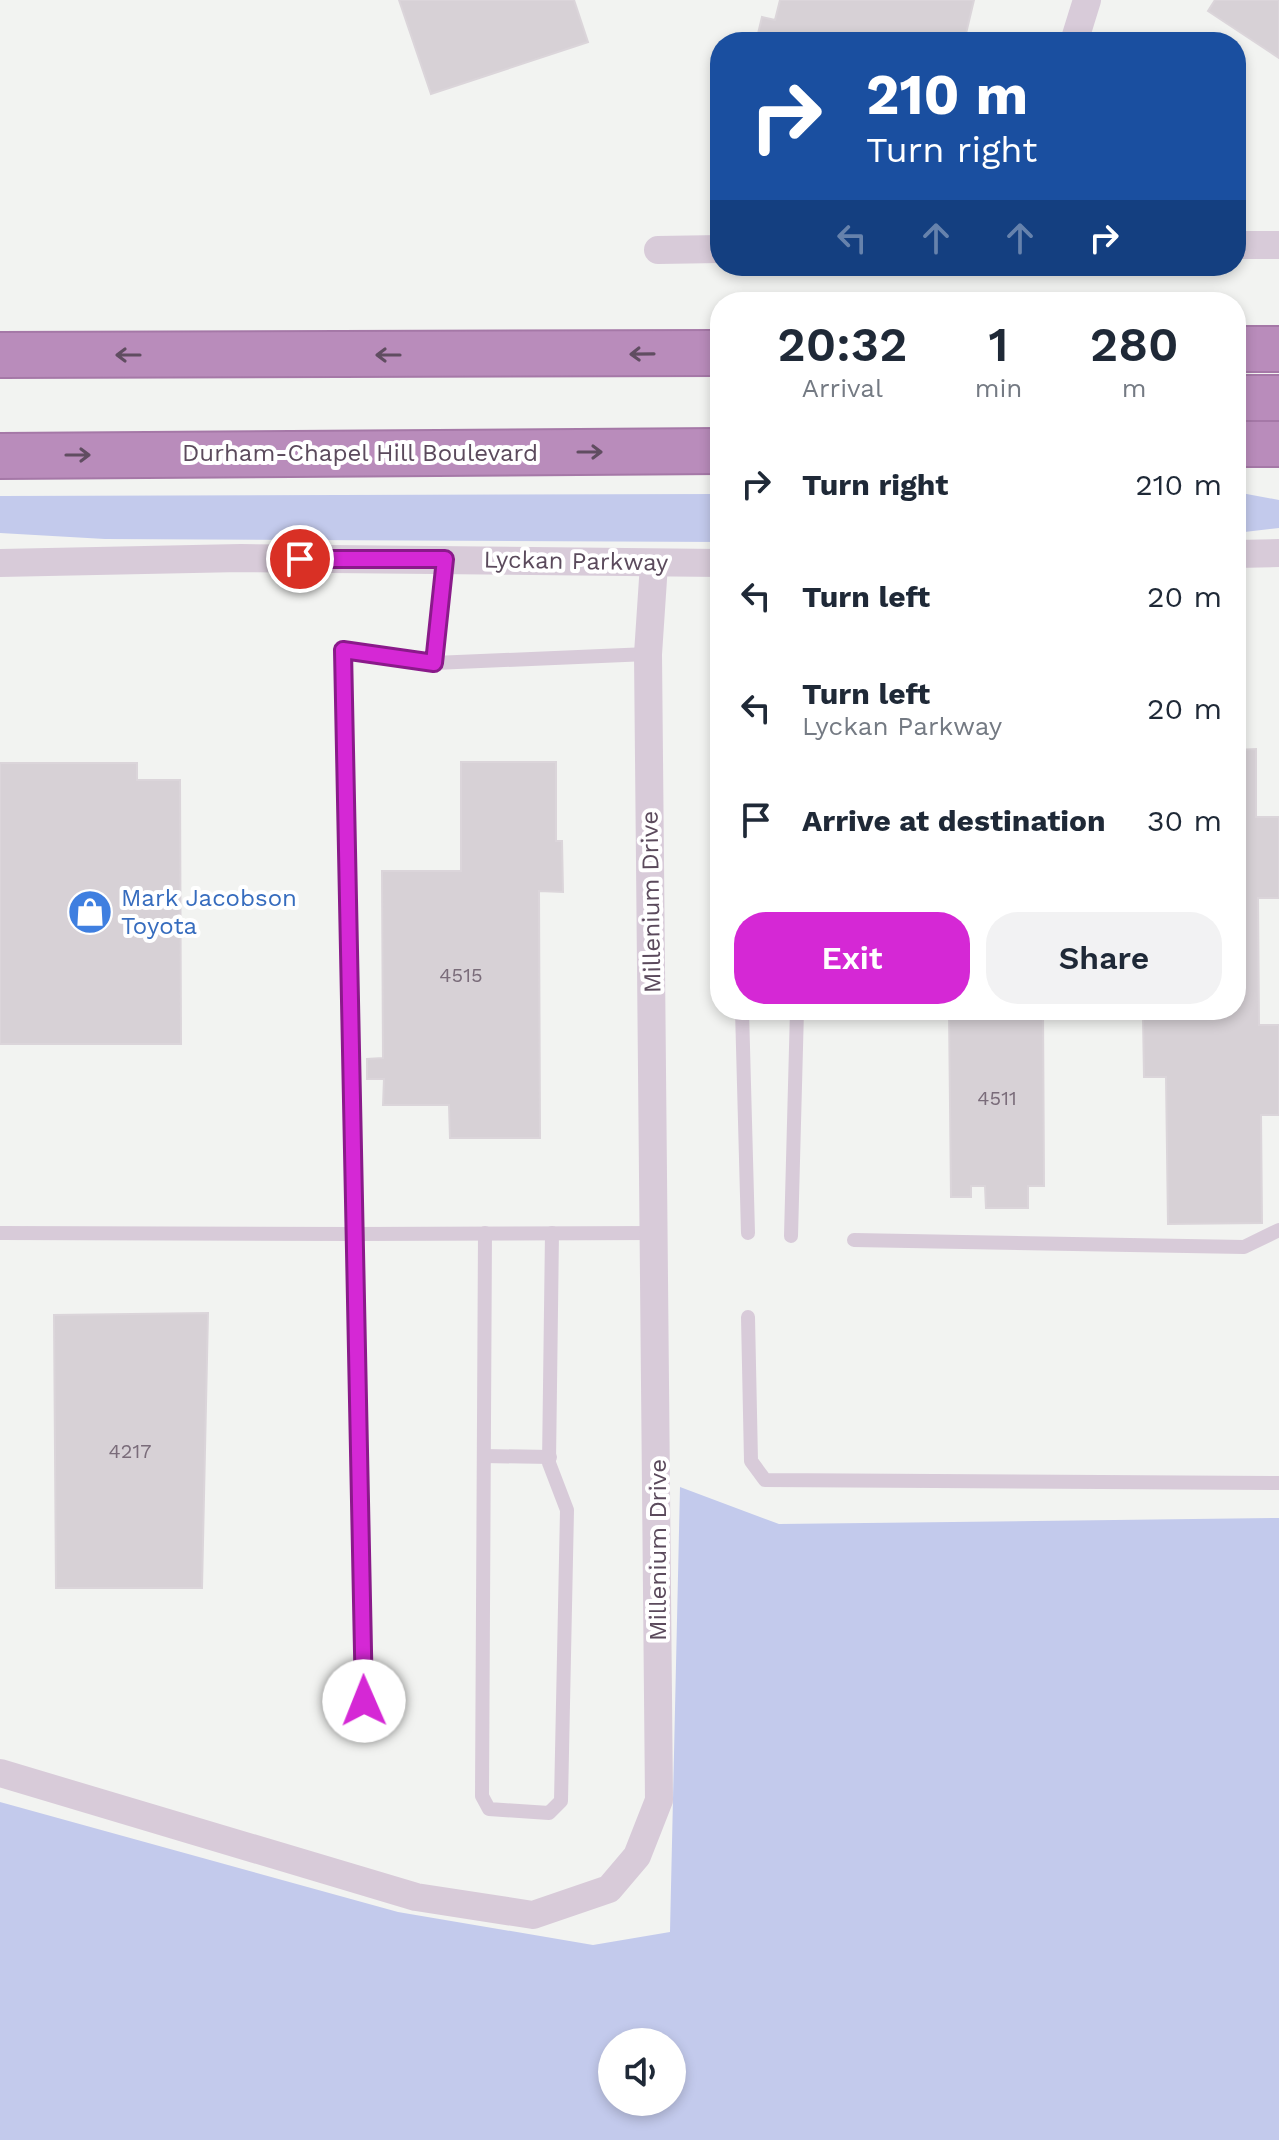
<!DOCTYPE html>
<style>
:root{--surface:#fff;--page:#f2f2f3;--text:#1f2937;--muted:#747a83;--accent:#d528d5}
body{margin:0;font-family:"Work Sans",sans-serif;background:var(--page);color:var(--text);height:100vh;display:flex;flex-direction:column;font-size:30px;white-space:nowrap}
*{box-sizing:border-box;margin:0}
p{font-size:26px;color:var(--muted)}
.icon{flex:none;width:44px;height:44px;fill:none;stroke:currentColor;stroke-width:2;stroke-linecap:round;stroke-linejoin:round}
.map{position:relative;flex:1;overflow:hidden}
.panel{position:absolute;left:710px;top:292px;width:536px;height:728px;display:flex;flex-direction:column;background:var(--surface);border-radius:32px;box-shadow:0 4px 12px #0003}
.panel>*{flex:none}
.hud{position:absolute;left:710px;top:32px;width:536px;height:244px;border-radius:32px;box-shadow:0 4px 12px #0003;background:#1a4fa0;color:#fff;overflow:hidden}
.buttons{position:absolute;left:598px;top:2028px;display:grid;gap:16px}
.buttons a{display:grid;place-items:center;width:88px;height:88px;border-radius:50%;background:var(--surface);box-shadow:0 4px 12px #0003;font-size:40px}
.pin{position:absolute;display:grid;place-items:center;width:68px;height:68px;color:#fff;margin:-34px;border:4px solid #fff;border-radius:50%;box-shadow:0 2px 8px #0007}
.me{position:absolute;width:88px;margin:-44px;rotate:359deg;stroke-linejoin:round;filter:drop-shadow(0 0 6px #0008)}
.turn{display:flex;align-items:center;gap:28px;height:168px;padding:0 24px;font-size:36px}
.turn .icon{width:104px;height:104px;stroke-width:2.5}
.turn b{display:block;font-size:56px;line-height:68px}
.lanes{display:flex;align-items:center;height:76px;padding:0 24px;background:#0003;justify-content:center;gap:40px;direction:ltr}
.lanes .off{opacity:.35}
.eta{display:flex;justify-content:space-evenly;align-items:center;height:136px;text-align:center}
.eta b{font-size:48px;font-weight:600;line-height:56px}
.button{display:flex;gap:16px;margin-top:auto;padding:16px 24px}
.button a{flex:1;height:92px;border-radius:32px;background:var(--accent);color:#fff;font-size:32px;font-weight:600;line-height:92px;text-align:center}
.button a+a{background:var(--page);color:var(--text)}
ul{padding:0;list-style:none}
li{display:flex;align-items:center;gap:24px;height:112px;padding:0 24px}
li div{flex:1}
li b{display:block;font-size:30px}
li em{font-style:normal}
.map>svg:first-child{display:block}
.green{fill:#c3caec;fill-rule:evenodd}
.building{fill:#d7d1d6;stroke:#dbd5da;stroke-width:2}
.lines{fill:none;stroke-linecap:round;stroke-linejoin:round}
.highway-casing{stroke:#a578a7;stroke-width:48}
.lane{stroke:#d8cbd9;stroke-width:14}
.street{stroke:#d8cbd9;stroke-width:28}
.highway{stroke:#b98cbb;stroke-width:44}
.oneway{stroke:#604d61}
.route-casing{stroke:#8a1a8a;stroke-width:20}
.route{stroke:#d528d5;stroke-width:14}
.labels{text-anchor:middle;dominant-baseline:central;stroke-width:8;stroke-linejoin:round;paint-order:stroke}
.number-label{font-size:20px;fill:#7a6c7a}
.street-label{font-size:24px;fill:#5b4a5c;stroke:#fff}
.shop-label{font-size:24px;fill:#366cbe;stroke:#fff;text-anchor:start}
</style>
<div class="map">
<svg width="1279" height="2140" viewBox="0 0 1279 2140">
<rect width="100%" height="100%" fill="#f2f3f1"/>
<g class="green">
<polygon points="1236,492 1279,500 1279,528 1236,533"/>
<polygon points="720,494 720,542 105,539 0,533 0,496"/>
<path d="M 680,1487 L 779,1524 L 1279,1518 L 1279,2140 L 0,2140 L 0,1802 L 398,1912 L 593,1945 L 670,1932 ZM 672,2042 L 672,2102 L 612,2102 L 612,2042 Z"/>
</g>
<g class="building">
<polygon points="399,0 574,0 588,42 431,94"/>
<polygon points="780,0 974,0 964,42 756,42 762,17 775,20"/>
<polygon points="1215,0 1279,0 1279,58 1208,11"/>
<polygon points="1256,749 1256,817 1279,817 1279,898 1258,898 1259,1025 1279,1025 1279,1115 1261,1115 1262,1223 1168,1224 1166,1077 1144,1077 1143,1017 1166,1016 1166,1010 1236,1010 1236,750"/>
<polygon points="461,762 556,762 556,841 562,841 563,892 539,891 540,1138 450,1138 449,1105 383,1105 384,1079 367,1079 367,1059 383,1058 382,871 461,871"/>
<polygon points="0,763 137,763 137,780 180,780 181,1044 0,1044"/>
<polygon points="949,1010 1043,1010 1044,1186 1028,1186 1028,1208 986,1208 985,1186 971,1186 971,1197 951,1197"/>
<polygon points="208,1313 202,1588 56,1588 54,1315"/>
</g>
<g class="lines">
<g class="highway-casing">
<g id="highway">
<polyline points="1236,349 1279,349"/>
<polyline points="0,355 720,353"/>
<polyline points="1236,398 1279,398"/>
<polyline points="1236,444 1279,444"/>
<polyline points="0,456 720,451"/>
</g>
</g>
<g class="lane">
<polyline points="434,663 445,559"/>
<polyline points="742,1010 748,1233"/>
<polyline points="0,1233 353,1234 343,650 434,663 648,654"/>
<polyline points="485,1233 482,1796 489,1809 549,1813 561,1801 567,1510 549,1463 552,1233"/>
<polyline points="791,1236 797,1010"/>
<polyline points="854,1240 1244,1247 1279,1230"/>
<polyline points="748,1317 751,1461 765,1480 1279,1483"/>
<polyline points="484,1456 550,1457"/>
<polyline points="365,1732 353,1234 655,1233"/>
</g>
<g class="street">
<polyline points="1074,42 1087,0"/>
<polyline points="1236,245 1279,245"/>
<polyline points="658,250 720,249"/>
<polyline points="1236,554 1279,553"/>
<polyline points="0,563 241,558 720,563"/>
<polyline points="0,1773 416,1897 533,1915 609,1889 637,1856 659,1800 648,654 654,564"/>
</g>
<use href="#highway" class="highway"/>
</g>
<defs><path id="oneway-shaft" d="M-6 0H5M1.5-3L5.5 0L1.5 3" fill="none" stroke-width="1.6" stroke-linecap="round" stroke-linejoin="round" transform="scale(2)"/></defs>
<g class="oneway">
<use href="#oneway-shaft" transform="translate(642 354) rotate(179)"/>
<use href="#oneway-shaft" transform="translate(128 355) rotate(-180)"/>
<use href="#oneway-shaft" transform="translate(388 355) rotate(-180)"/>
<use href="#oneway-shaft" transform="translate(590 452)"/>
<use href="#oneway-shaft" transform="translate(78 455)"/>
</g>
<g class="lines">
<g class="route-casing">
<polyline id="route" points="300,559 445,559 434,663 343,650 364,1701"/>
</g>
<use href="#route" class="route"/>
</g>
<defs>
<g id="shop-disc" transform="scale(2.3)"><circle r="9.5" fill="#3f7fe0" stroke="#fff"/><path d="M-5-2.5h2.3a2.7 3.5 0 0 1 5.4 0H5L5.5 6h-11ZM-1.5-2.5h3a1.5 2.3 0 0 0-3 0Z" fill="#fff"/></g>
</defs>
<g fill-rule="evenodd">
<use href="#shop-disc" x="90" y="912"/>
</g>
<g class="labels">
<g class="number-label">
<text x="461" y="975">4515</text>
<text x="997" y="1098">4511</text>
<text x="130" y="1451">4217</text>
</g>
<g class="street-label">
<text x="360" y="453">Durham-Chapel Hill Boulevard</text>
<text transform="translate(576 561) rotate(1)">Lyckan Parkway</text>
<text transform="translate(651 902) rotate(-91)">Millenium Drive</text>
<text transform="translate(658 1550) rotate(-90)">Millenium Drive</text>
</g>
<g class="shop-label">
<text x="121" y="898">Mark Jacobson<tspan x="121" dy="28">Toyota</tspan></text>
</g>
</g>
</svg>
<div class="buttons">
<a><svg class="icon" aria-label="sound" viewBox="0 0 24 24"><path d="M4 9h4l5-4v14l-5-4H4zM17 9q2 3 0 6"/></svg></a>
</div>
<div class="pin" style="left:300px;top:559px;background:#d93025"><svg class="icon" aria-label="arrive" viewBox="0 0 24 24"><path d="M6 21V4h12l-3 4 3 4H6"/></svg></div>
<svg class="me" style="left:364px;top:1701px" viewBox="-20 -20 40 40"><circle r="19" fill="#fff"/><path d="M0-13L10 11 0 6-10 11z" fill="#d528d5"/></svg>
<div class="hud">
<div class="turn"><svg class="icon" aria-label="right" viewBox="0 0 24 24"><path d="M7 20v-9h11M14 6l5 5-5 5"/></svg><div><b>210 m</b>Turn right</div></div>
<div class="lanes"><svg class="icon off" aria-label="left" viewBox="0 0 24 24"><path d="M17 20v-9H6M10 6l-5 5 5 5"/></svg><svg class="icon off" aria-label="ahead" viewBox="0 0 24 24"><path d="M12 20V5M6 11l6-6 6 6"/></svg><svg class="icon off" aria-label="ahead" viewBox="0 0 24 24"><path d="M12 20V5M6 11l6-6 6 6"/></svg><svg class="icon" aria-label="right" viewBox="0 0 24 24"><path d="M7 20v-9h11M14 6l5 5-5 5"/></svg></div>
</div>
<section class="panel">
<div class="eta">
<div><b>20:32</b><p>Arrival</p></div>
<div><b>1</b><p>min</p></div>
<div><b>280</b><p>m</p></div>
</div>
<ul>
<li><svg class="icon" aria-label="right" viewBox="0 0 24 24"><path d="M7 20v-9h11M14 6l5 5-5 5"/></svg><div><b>Turn right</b></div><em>210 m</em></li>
<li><svg class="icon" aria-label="left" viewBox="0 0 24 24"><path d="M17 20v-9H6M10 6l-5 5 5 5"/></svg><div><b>Turn left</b></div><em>20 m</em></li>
<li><svg class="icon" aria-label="left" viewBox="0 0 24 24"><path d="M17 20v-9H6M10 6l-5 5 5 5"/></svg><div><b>Turn left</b><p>Lyckan Parkway</p></div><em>20 m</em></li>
<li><svg class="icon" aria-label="arrive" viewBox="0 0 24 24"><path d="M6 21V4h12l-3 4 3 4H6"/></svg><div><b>Arrive at destination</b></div><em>30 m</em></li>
</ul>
<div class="button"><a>Exit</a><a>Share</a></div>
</section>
</div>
